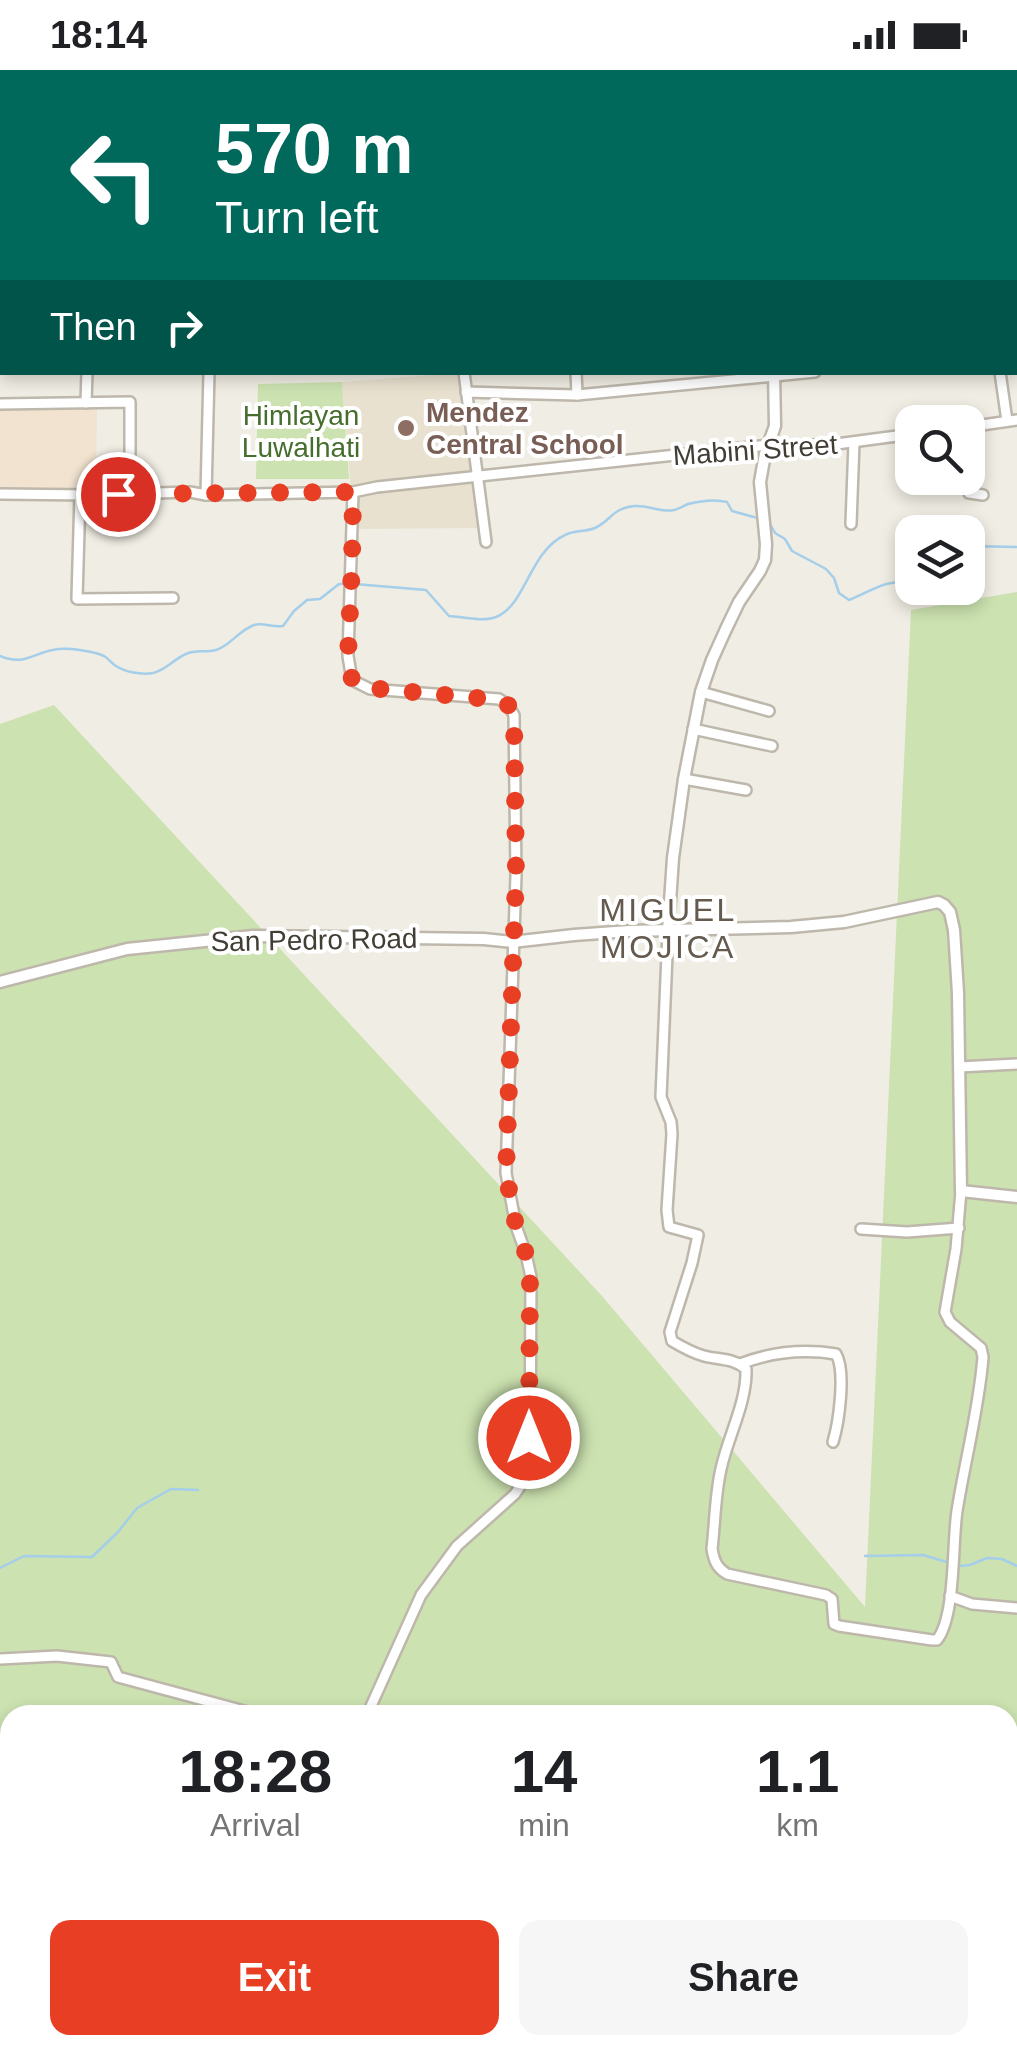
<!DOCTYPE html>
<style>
:root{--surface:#fff;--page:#f6f6f6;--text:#202124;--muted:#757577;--accent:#e83f24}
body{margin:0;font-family:Arial,sans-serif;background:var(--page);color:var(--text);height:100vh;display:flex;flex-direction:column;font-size:38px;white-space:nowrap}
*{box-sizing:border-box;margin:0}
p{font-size:32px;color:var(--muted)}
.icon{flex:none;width:55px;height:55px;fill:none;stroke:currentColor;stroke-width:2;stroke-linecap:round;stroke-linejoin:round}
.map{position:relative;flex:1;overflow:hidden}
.details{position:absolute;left:0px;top:1635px;width:1018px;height:350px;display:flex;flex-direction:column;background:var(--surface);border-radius:30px 30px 0 0;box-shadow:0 5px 15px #0003}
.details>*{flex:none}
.banner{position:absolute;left:0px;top:0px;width:1018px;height:305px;box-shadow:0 5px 15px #0003;background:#00695c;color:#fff;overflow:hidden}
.buttons{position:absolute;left:895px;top:335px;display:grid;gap:20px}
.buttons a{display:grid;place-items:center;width:90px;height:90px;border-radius:20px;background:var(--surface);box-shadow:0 5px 15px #0003;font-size:50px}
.pin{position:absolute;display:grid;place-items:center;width:85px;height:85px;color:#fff;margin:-42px;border:5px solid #fff;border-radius:50%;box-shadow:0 2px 10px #0007}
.me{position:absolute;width:110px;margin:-55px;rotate:0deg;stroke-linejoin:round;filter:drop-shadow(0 0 8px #0008)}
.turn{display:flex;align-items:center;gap:35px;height:210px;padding:0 50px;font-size:45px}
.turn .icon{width:130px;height:130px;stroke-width:2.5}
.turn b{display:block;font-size:70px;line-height:85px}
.then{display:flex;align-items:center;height:95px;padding:0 50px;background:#0003;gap:20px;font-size:38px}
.eta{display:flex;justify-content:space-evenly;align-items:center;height:170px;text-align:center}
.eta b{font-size:60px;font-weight:600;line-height:70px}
.button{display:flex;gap:20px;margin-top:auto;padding:20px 50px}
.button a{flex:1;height:115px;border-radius:20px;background:var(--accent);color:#fff;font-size:40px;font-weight:600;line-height:115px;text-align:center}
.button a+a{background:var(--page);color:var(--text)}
.status{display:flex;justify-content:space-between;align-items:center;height:70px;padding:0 50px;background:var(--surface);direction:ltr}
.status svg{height:28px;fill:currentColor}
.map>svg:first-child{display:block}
.commercial{fill:#f1e3d0}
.education{fill:#e9e1cf}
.green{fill:#cce2b0;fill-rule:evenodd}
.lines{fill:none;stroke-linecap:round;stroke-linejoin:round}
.stream{stroke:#a4cee9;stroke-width:2.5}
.minor-casing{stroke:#beb7ab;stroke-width:14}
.tertiary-casing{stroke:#beb7ab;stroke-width:15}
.secondary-casing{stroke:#cdbf97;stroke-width:16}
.primary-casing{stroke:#d9b76a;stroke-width:18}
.minor{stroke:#fff;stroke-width:9}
.tertiary{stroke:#fff;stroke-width:10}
.secondary{stroke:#faecc5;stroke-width:11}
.primary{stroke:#f6da98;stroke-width:12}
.route{stroke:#e83f24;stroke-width:18;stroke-dasharray:0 32.4}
.education-dot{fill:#8d6e63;stroke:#fff;stroke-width:4}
.labels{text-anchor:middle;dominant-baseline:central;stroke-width:8;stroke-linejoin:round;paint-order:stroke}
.education-label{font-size:28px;font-weight:bold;fill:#785e54;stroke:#fff;text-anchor:start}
.park-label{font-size:28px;fill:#466e2d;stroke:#fff}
.street-label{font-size:28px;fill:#423d35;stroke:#fff}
.quarter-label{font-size:32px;letter-spacing:2.5px;fill:#645a4d;stroke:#fff}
</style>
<div class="status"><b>18:14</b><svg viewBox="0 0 49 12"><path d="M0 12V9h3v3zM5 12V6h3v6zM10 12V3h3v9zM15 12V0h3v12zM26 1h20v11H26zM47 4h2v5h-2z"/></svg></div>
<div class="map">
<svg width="1017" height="1985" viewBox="0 0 1017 1985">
<rect width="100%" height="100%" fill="#f0ede4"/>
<polygon class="commercial" points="97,334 96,424 0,422 0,335"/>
<polygon class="education" points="459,303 482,458 354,459 342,312"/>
<g class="green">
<polygon points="342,312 349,409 256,409 258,314"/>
<path d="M 1017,522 L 1017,1985 L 0,1985 L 0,654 L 54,635 L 602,1226 L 865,1537 L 911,540 ZM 10,1645 L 1008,1645 L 1008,1975 L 10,1975 Z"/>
</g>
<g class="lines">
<g class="stream">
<polyline points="363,0 365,2"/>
<polyline points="210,2 218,0"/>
<polyline points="659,2 665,0"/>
<path d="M 768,451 L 775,463 L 785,469 L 792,481 L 826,499 L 834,508 L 839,523 L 849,530 C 872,521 887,508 912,513"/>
<polyline points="968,476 1017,477"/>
<path d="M 355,514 L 426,520 L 449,546 C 463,547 483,552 496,547 C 526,535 529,482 565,465 C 574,460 586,462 595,458 C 612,450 612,438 635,436 C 648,435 661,443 674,440 C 679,439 683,436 688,434 C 700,431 715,429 727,432 L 732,441 L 761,449"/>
<path d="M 0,586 C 26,597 34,581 59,579 C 70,578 93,581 104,586 C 108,588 111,593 116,596 C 125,602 141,605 153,603 C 166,600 174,589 186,584 C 196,579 205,583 216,580 C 230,576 238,561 254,555 C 264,552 272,558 283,556 L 294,541 L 307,530 L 320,529 L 339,514 L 347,514"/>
<polyline points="865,1486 923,1485 960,1496 970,1495 987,1488 1002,1489 1017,1496"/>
<polyline points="0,1498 24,1486 92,1487 118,1462 137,1438 171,1419 198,1420"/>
</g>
<g class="minor-casing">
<g id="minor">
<polyline points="164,0 164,2"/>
<polyline points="351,0 353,2"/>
<polyline points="123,2 123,0"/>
<polyline points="1015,203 1017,203"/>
<polyline points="1015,277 1017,277"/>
<polyline points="0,292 2,291"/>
<polyline points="464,302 486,472"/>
<polyline points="576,302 577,325"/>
<polyline points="1000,302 1007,351"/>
<polyline points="466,322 577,325 815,302"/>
<polyline points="86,333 87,302"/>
<polyline points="0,334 130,332 130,384"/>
<polyline points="968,357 1017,350"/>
<polyline points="968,405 969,423 983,425"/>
<polyline points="353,422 348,586 352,610 370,619 499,629 508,635 514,645 516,805 506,1103 516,1156 526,1184 531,1207 530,1388 524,1410 515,1424 457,1476 421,1525 367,1645"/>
<polyline points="0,424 90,425 190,422 206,425 209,302"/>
<polyline points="80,425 77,529 173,528"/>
<polyline points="206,425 353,422 377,417 768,375 829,375 912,364"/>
<polyline points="851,454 854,372"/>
<polyline points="701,622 769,641"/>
<polyline points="693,659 772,676"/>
<polyline points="684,709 746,720"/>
<path d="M 668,861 L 661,1027 L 671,1052 L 672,1064 L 667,1140 L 669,1157 L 698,1165 L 692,1193 L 670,1262 L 672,1271 C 682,1277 693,1283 704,1286 C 719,1290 734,1288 746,1299 C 747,1333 728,1366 721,1399 C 715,1425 715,1453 712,1479 C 714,1491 717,1498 727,1504 L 826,1525 L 832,1529 L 834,1554 L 839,1556 L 932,1570 L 937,1570 C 956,1546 952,1473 957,1441 C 965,1390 979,1339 983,1287 L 981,1278 L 950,1252 L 945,1242 L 956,1179 L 961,1121"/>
<polyline points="959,997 1017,994"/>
<polyline points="861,1159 907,1162 959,1158"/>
<path d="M 740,1294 C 771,1282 804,1279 836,1284 C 846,1301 839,1352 833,1372"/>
<polyline points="950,1526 972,1534 1017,1538"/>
<polyline points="0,1589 57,1586 111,1592 118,1607 259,1645"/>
<polyline points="1008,1792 1017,1793"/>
<polyline points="0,1934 10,1935"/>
<polyline points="312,1975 392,1985"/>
</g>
</g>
<g class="tertiary-casing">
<g id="tertiary">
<polyline points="668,861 673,788 684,709 701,622 712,590 726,559 739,532 760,501 765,490 766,474 760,412 765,384 775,356 774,302"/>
<polyline points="0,912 127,879 253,866 484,869 512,872 574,865 629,861 791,857 844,852 938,832 944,835 950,842 954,860 958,923 961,1121 1017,1127"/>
</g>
</g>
<g class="secondary-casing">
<polyline id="secondary" points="0,198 2,198"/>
</g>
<g class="primary-casing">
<g id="primary">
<polyline points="1015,35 1017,34"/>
<polyline points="1015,123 1017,122"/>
<polyline points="0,247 2,246"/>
</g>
</g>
<use href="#minor" class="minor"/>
<use href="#tertiary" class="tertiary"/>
<use href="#secondary" class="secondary"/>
<use href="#primary" class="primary"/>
</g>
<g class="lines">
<polyline class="route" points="118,424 353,422 352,494 348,586 352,610 370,618 499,630 508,635 514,645 516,804 506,1104 516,1156 526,1184 530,1207 529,1368"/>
</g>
<circle class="education-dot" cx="406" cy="358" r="10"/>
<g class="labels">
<g class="education-label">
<text x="426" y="342">Mendez<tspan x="426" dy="32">Central School</tspan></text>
</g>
<g class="park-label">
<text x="301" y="345">Himlayan<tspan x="301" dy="32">Luwalhati</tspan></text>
</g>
<g class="street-label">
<text transform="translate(755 380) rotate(-4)">Mabini Street</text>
<text transform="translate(314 870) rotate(-1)">San Pedro Road</text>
</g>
<g class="quarter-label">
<text x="668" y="840">MIGUEL<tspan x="668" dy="37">MOJICA</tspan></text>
</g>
</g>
</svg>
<div class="buttons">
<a><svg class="icon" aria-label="search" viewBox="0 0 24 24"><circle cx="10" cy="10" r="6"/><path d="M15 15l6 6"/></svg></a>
<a><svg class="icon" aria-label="layers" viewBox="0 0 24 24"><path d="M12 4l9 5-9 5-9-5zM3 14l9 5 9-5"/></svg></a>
</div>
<div class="pin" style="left:118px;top:424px;background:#d93025"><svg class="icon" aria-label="arrive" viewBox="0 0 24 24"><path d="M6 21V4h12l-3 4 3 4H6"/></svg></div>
<svg class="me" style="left:529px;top:1368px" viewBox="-20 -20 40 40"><circle r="17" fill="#e83f24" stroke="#fff" stroke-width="3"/><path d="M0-11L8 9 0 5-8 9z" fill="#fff"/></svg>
<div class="banner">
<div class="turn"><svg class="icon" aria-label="left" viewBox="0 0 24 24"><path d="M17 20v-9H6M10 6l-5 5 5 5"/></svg><div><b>570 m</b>Turn left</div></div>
<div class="then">Then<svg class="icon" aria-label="right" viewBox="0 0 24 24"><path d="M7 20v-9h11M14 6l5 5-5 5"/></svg></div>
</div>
<section class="details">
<div class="eta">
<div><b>18:28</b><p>Arrival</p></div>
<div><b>14</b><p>min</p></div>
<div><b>1.1</b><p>km</p></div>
</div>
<div class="button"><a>Exit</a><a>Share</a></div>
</section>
</div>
